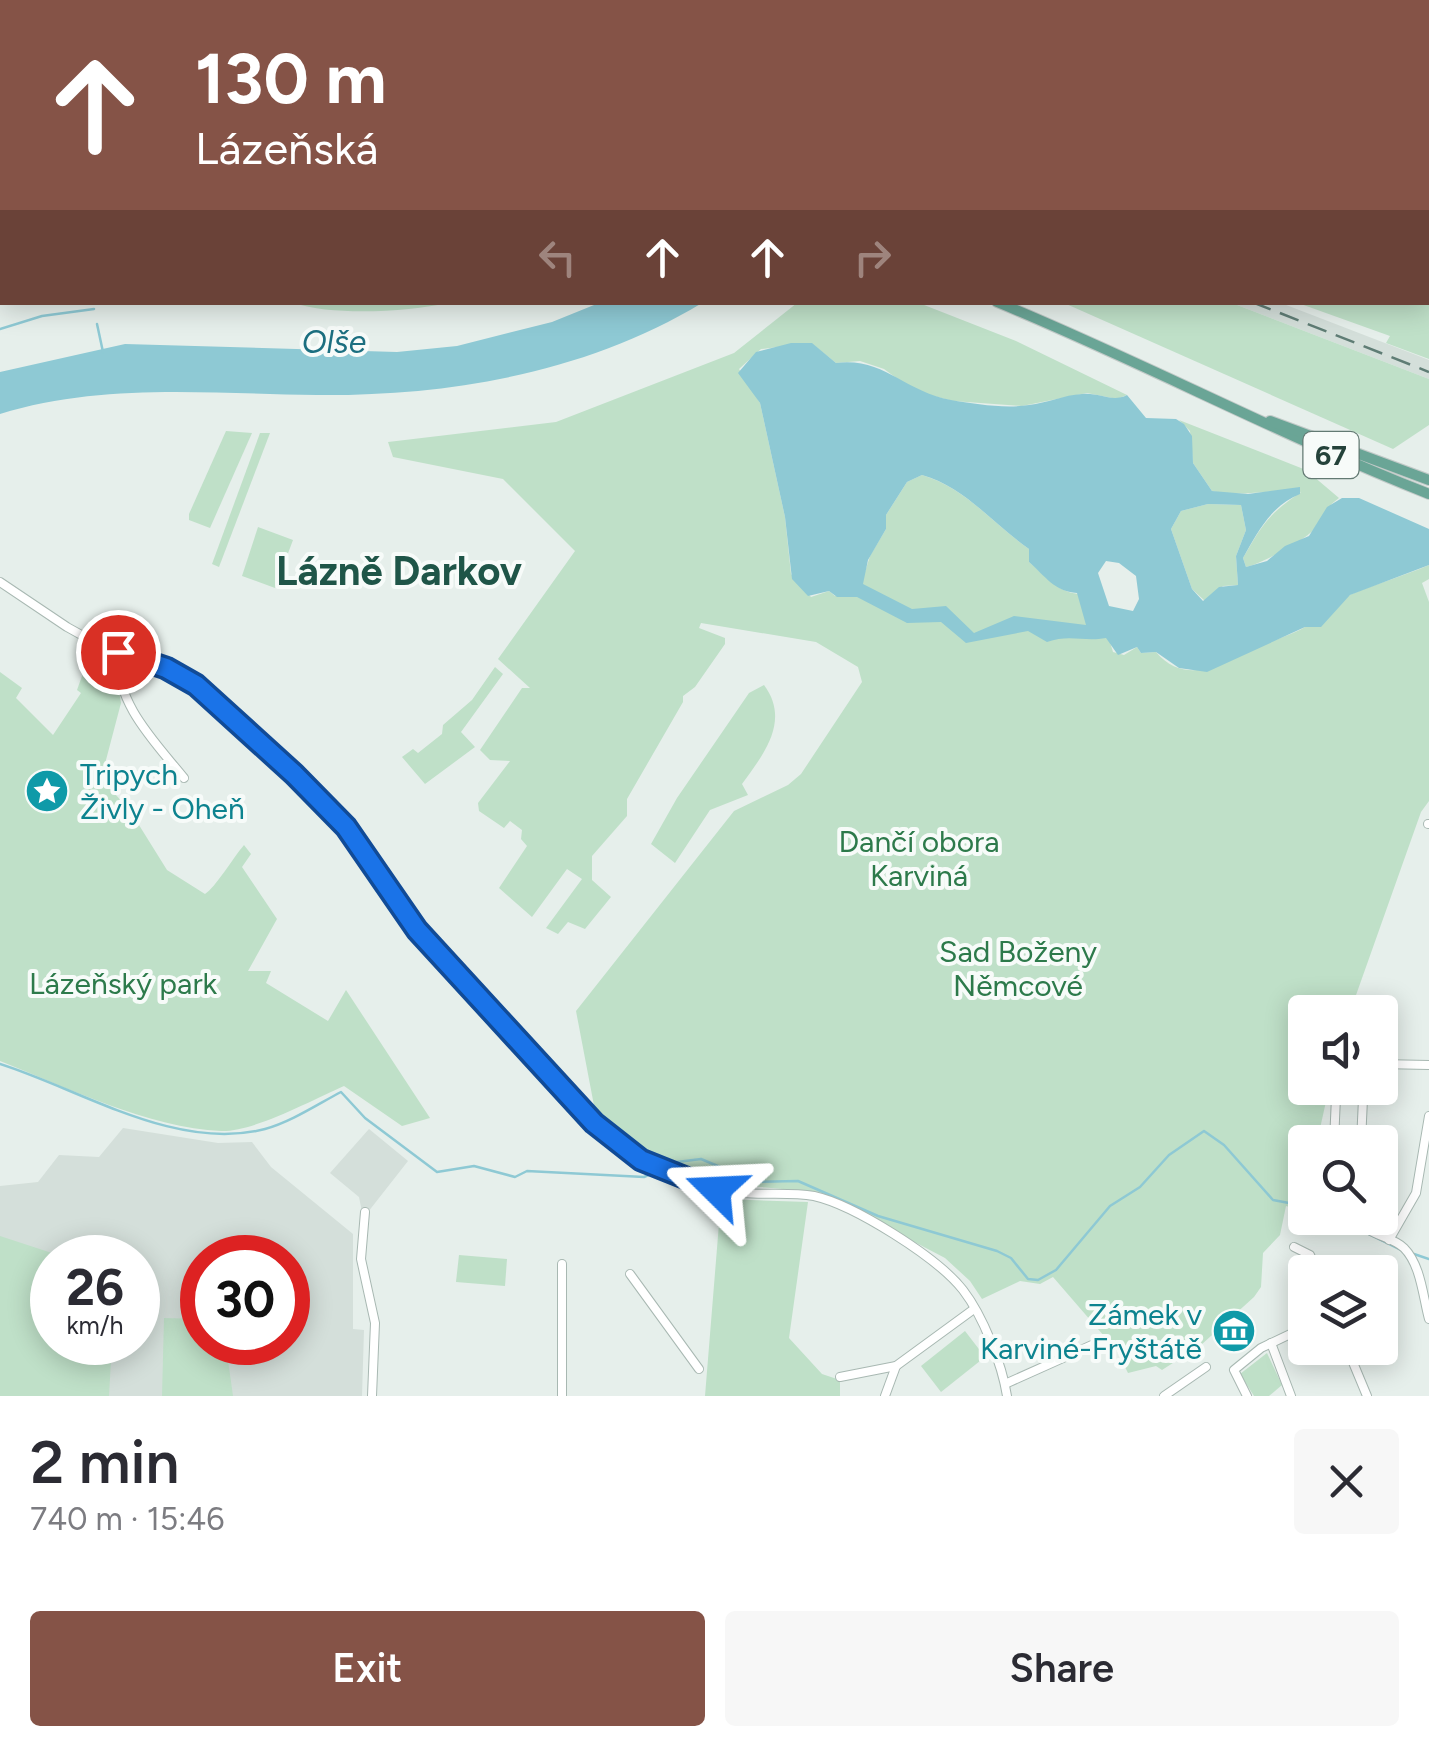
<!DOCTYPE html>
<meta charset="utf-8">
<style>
:root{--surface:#fff;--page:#f7f7f7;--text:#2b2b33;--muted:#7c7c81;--accent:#855347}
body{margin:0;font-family:Figtree,sans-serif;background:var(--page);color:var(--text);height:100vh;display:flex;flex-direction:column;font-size:38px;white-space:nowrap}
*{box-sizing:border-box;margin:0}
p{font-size:32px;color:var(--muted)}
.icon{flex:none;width:55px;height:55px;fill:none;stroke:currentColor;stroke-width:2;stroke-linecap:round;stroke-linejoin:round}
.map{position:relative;height:1396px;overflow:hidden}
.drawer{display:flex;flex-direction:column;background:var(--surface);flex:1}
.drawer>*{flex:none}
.banner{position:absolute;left:0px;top:0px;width:1430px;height:305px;box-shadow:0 5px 25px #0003;background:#855347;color:#fff;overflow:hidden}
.controls{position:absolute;left:1288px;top:995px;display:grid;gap:20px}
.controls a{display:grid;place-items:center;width:110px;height:110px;border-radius:10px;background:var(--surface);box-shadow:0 5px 25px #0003;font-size:50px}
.speed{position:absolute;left:30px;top:1235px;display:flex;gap:20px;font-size:50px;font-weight:700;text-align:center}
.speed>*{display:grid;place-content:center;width:130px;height:130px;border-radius:50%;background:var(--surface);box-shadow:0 5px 25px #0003;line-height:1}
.speed small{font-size:25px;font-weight:400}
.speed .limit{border:15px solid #d22;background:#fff;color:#111}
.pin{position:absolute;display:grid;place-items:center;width:85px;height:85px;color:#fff;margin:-42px;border:5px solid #fff;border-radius:50%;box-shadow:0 2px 10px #0007}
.me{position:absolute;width:110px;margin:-55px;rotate:291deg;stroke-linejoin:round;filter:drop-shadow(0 0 8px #0008)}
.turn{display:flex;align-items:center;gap:35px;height:210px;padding:0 30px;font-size:45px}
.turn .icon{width:130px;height:130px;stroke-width:2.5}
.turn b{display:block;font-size:70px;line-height:85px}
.lanes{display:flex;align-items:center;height:95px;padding:0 30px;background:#0003;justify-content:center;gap:50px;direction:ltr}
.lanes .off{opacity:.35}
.round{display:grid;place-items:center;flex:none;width:105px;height:105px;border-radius:10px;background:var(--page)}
.head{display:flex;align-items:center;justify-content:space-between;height:170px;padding:0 30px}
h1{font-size:60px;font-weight:600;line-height:75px}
.cta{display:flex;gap:20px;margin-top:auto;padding:20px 30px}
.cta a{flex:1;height:115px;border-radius:10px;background:var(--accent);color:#fff;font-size:40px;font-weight:600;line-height:115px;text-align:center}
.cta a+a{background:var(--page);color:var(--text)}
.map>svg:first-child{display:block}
.built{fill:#d4dfda;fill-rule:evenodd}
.green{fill:#bfe0c8}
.water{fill:#8ec9d4;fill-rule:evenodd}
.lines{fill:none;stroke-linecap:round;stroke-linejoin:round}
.stream{stroke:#8ec9d4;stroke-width:2.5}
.minor-casing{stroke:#a8b8b2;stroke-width:10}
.major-casing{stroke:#c2cac8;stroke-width:12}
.minor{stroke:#fff;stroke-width:8}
.major{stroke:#6aa596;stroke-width:10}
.rail{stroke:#5f7d75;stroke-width:2.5;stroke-dasharray:20 10;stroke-linecap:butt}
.route-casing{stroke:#114b97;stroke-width:25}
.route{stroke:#1a73e8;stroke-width:18}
.labels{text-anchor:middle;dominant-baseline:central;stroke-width:8;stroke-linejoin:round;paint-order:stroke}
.shield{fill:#f7fbf9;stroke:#637a73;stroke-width:2.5}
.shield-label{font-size:28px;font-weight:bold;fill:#24423a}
.culture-label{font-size:30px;fill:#0d838f;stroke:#f7fbf9;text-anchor:start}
.park-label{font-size:30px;fill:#2d7a4b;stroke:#f7fbf9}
.water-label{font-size:32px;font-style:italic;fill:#1c6f80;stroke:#f7fbf9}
.district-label{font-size:40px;font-weight:bold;fill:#1f5548;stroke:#f7fbf9}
</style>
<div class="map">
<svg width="1429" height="1396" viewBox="0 0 1429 1396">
<rect width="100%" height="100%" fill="#e6efeb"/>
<g class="built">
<polygon points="1232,303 1281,303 1429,360 1429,379"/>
<path d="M 123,1128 L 218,1143 L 252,1142 L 271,1167 L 353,1234 L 353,1329 L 364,1330 L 362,1396 L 0,1396 L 0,1186 L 38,1182 L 59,1155 L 99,1157 ZM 52,1258 L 138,1258 L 138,1342 L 52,1342 ZM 202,1258 L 288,1258 L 288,1342 L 202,1342 Z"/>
<polygon points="369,1129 408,1161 368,1212 362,1212 359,1197 330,1173"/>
</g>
<g class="green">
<polygon points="0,0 192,0 2,2 2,186"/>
<polygon points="620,0 891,0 889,2"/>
<polygon points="1429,50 1429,359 1386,343 1390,336 1298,303 1428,302"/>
<path d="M 294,303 L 448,303 C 408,312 332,316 294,303 Z"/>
<path d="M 797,303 L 919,303 L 1016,341 L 1127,395 L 1117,399 L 1087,393 L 1022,406 L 953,401 L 914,391 L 884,369 L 860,361 L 836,363 L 811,343 L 761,349 L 739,369 L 760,403 L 785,517 L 791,574 L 811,597 L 829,591 L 835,596 L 857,597 L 870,556 L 886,529 L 886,515 L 907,482 L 922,475 C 966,488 993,524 1029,549 L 1029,562 C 1047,577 1056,591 1078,594 L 1087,625 L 1109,639 L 1113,652 L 1124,655 L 1137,647 L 1141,653 L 1156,652 C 1185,686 1221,665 1254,649 C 1271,640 1288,637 1305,627 C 1333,629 1332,602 1354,593 C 1378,583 1404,576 1429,565 L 1429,579 L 1422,583 L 1429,602 L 1429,801 L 1421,812 L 1350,1012 L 1305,1012 L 1305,1088 L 1329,1088 L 1317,1142 L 1305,1142 L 1305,1212 L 1286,1206 L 1280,1235 L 1263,1253 L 1261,1287 L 1254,1297 L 1201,1345 L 1162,1370 L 1156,1366 L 1128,1373 L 1117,1351 L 1053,1277 L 1040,1284 L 1020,1281 L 982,1299 L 970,1281 L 945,1258 L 819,1192 L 737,1185 L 637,1151 L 596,1116 L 576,1011 L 734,811 L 788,785 L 801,774 L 862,682 L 858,667 L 816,642 L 701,623 L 699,628 L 725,638 L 725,644 L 695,687 L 683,696 L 683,702 L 627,799 L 627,816 L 592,856 L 592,880 L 611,897 L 585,929 L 568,922 L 558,934 L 546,928 L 582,879 L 567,869 L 532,917 L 499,888 L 527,846 L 521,839 L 522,830 L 510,821 L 504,828 L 479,811 L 478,803 L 510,761 L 490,760 L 480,750 L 522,688 L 530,688 L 498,659 L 575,551 L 503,479 L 393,457 L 388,442 L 556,422 L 734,353 Z"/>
<polygon points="1064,303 1232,303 1429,379 1429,425 1393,449"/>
<path d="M 1179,420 L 1306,470 L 1339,498 C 1326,507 1323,517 1314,529 C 1306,540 1259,565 1246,567 L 1243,558 C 1263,523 1269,514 1301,492 C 1270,488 1241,498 1212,491 L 1193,463 L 1190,431 Z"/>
<polygon points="226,431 252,433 210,528 189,520 189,514"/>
<polygon points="260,433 270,433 219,567 212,564"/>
<polygon points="1208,504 1241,505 1246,530 1236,556 1238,585 1223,586 1205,601 1192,589 1171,529 1181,511"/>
<polygon points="258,527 293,540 275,588 242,576"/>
<path d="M 92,648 L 113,657 L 121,703 L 101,779 L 129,809 L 167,870 L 205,894 C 215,888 233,858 244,845 L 251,854 L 242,867 L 277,919 L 248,971 L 271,971 L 266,983 L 328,1021 L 346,990 L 430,1118 L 402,1126 L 344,1086 C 312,1100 254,1132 221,1131 C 150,1128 65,1087 0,1061 L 0,672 L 22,688 L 16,698 L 53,735 L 81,693 L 77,690 Z"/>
<polygon points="495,667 503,674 461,732 475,747 425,784 402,757 413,749 418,753 442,734 443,725 472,700"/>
<path d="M 764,685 C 791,721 763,755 742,784 L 748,795 L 710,810 L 675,863 L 651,844 L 677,798 L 749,693 Z"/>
<polygon points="721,1199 808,1202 789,1338 822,1374 840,1380 840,1396 705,1396"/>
<polygon points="0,1236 58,1255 115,1250 115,1257 52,1258 52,1342 112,1343 109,1396 0,1396"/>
<polygon points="459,1255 507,1259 505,1286 456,1282"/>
<polygon points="164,1318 202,1319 202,1342 246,1343 247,1349 227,1353 233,1396 162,1396"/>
<polygon points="965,1331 985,1357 941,1392 921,1366"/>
<polygon points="1267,1353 1282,1385 1269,1396 1254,1396 1240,1374"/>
</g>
<g class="water">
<path d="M 599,303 L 702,303 C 586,373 450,396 317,395 C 211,394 103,382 0,414 L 0,372 L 125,344 L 397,352 L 457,346 L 552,322 Z"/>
<path d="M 791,343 L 812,343 L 836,363 C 884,357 903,391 951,400 C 975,404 1005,409 1029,405 C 1047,403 1064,395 1082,394 C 1099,392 1112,403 1127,395 L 1146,418 L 1176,419 L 1184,424 L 1192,436 L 1193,463 L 1212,491 L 1248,494 L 1300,487 L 1300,494 C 1271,506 1258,531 1243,558 L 1246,567 L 1267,561 L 1285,546 L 1309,536 L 1327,507 L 1342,498 L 1359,498 L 1429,529 L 1429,565 L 1350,595 L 1321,627 L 1305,627 L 1207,672 L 1179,668 L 1156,652 L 1141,653 L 1137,647 L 1118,655 L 1106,638 C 1084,642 1069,634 1047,642 L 1028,631 L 966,643 L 941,622 L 907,623 L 857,597 L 837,597 L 829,591 L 808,596 L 792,579 L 785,517 L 760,403 L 738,373 L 756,352 ZM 922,475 C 965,487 993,524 1029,549 L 1029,562 C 1046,577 1054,591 1077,593 L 1086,625 L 1014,616 L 974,633 L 946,606 L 912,609 L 863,584 L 868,560 L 886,529 L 886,515 L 907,482 ZM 1208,504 L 1241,505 L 1246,530 L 1236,556 L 1238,585 L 1219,587 L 1203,601 L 1192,589 L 1171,529 L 1181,511 ZM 1106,561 L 1119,563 L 1136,576 L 1139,599 L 1133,611 L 1109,606 L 1098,573 Z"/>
</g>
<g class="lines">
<g class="stream">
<polyline points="606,0 611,2"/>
<polyline points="0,248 2,247"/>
<polyline points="97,324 103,352"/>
<polyline points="0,329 42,316 94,309"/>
<path d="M 0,1064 C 82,1090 176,1152 265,1129 C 291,1122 318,1104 341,1092 L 365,1118 L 437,1172 L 474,1166 L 515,1177 L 527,1171 L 644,1177 L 677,1162 L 701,1159 L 756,1182 L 798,1181 L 878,1216 L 997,1251 L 1011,1258 L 1028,1279 L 1038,1280 L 1056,1270 L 1110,1206 L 1140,1187 L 1169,1155 L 1204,1131 L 1224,1145 L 1273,1200 L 1305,1206"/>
<polyline points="1336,1218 1401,1250"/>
<polyline points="1414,1254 1429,1259"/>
</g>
<g class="minor-casing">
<g id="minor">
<polyline points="620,0 627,2"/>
<polyline points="889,2 891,0"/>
<path d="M 0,582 L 67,627 L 103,647 L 166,668 L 222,706 L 346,827 L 417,930 L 617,1143 C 653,1168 700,1190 744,1193 C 767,1195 791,1192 814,1196 C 854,1205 937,1257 963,1290 C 983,1316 1002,1364 1007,1396"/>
<path d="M 118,652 C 114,702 155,742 184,778"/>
<polyline points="1428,824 1429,824"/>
<polyline points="1380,1064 1429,1065"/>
<polyline points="1335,1130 1361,1131"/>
<polyline points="1334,1142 1336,1097 1363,1099 1361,1142"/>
<polyline points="365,1212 361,1259 375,1323 372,1396"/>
<path d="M 1357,1218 C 1366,1236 1391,1235 1404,1248 C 1421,1265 1423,1297 1429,1319"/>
<polyline points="1389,1240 1416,1193 1429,1116"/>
<polyline points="1294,1247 1310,1255 1317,1272"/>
<polyline points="630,1274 699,1369"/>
<polyline points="1271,1343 1291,1396"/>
<polyline points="1347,1348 1367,1396"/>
<polyline points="840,1377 896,1366 974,1309"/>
<polyline points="1005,1384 1092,1345"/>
<polyline points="562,1396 562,1264"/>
<polyline points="885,1396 896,1366"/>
<polyline points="1164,1396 1206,1367"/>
<polyline points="1247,1396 1234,1370 1261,1348 1305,1327"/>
</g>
</g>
<g class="major-casing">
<g id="major">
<polyline points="0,276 2,275"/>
<path d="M 997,302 C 1143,362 1282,436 1429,494"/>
<polyline points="1270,421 1429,480"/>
</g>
</g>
<use href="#minor" class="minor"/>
<use href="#major" class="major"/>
<g class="rail">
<polyline points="495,0 501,2"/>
<polyline points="1252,302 1429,372"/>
</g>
</g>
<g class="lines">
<g class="route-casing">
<polyline id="route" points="118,652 166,668 196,685 294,774 346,827 417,930 594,1123 641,1160 716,1190"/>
</g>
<use href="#route" class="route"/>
</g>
<defs>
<g id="sight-disc" transform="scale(2.25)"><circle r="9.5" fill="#0f9aa8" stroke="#f7fbf9"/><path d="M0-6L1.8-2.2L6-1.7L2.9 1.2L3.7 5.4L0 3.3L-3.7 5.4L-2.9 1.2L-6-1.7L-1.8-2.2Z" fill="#fff"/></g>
<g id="museum-disc" transform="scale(2.25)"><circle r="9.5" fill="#0f9aa8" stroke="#f7fbf9"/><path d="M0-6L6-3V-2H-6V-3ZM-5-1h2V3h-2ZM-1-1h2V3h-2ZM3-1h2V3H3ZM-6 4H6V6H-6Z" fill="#fff"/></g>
</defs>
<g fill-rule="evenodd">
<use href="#sight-disc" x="47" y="791"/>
<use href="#museum-disc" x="1234" y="1331"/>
</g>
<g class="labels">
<rect class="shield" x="1303.5" y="432" width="55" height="46" rx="8"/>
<g class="shield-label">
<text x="1331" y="455">67</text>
</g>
<g class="culture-label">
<text x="80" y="774">Tripych<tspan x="80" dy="34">Živly - Oheň</tspan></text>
<text x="1202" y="1314" text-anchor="end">Zámek v<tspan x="1202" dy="34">Karviné-Fryštátě</tspan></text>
</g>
<g class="park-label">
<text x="919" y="841">Dančí obora<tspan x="919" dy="34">Karviná</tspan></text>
<text x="1018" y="951">Sad Boženy<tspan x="1018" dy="34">Němcové</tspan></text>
<text x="123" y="983">Lázeňský park</text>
</g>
<g class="water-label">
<text x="334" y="342">Olše</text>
</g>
<g class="district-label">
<text x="399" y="571">Lázně Darkov</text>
</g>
</g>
</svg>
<div class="controls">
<a><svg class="icon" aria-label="sound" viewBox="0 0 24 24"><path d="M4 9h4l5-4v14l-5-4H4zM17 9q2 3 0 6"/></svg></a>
<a><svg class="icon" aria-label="search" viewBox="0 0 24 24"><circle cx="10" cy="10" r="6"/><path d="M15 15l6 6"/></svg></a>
<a><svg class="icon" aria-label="layers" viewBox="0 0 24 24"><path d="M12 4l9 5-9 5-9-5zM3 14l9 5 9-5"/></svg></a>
</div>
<div class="speed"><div>26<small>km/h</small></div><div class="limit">30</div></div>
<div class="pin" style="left:118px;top:652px;background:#d93025"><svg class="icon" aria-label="arrive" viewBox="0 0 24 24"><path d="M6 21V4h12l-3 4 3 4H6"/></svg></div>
<svg class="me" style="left:716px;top:1190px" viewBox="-20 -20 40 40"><path d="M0-17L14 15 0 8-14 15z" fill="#1a73e8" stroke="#fff" stroke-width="4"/></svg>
<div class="banner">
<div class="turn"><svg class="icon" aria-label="ahead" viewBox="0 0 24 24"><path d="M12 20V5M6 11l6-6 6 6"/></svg><div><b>130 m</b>Lázeňská</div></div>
<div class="lanes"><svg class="icon off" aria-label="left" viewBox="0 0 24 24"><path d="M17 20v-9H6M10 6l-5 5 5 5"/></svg><svg class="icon" aria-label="ahead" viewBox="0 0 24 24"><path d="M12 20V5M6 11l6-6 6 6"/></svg><svg class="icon" aria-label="ahead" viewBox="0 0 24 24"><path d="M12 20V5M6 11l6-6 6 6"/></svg><svg class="icon off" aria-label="right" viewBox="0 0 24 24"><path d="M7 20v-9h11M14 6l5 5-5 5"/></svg></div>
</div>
</div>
<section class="drawer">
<div class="head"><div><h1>2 min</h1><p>740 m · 15:46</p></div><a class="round"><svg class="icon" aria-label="close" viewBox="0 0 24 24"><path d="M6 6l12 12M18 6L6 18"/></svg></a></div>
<div class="cta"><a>Exit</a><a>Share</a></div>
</section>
